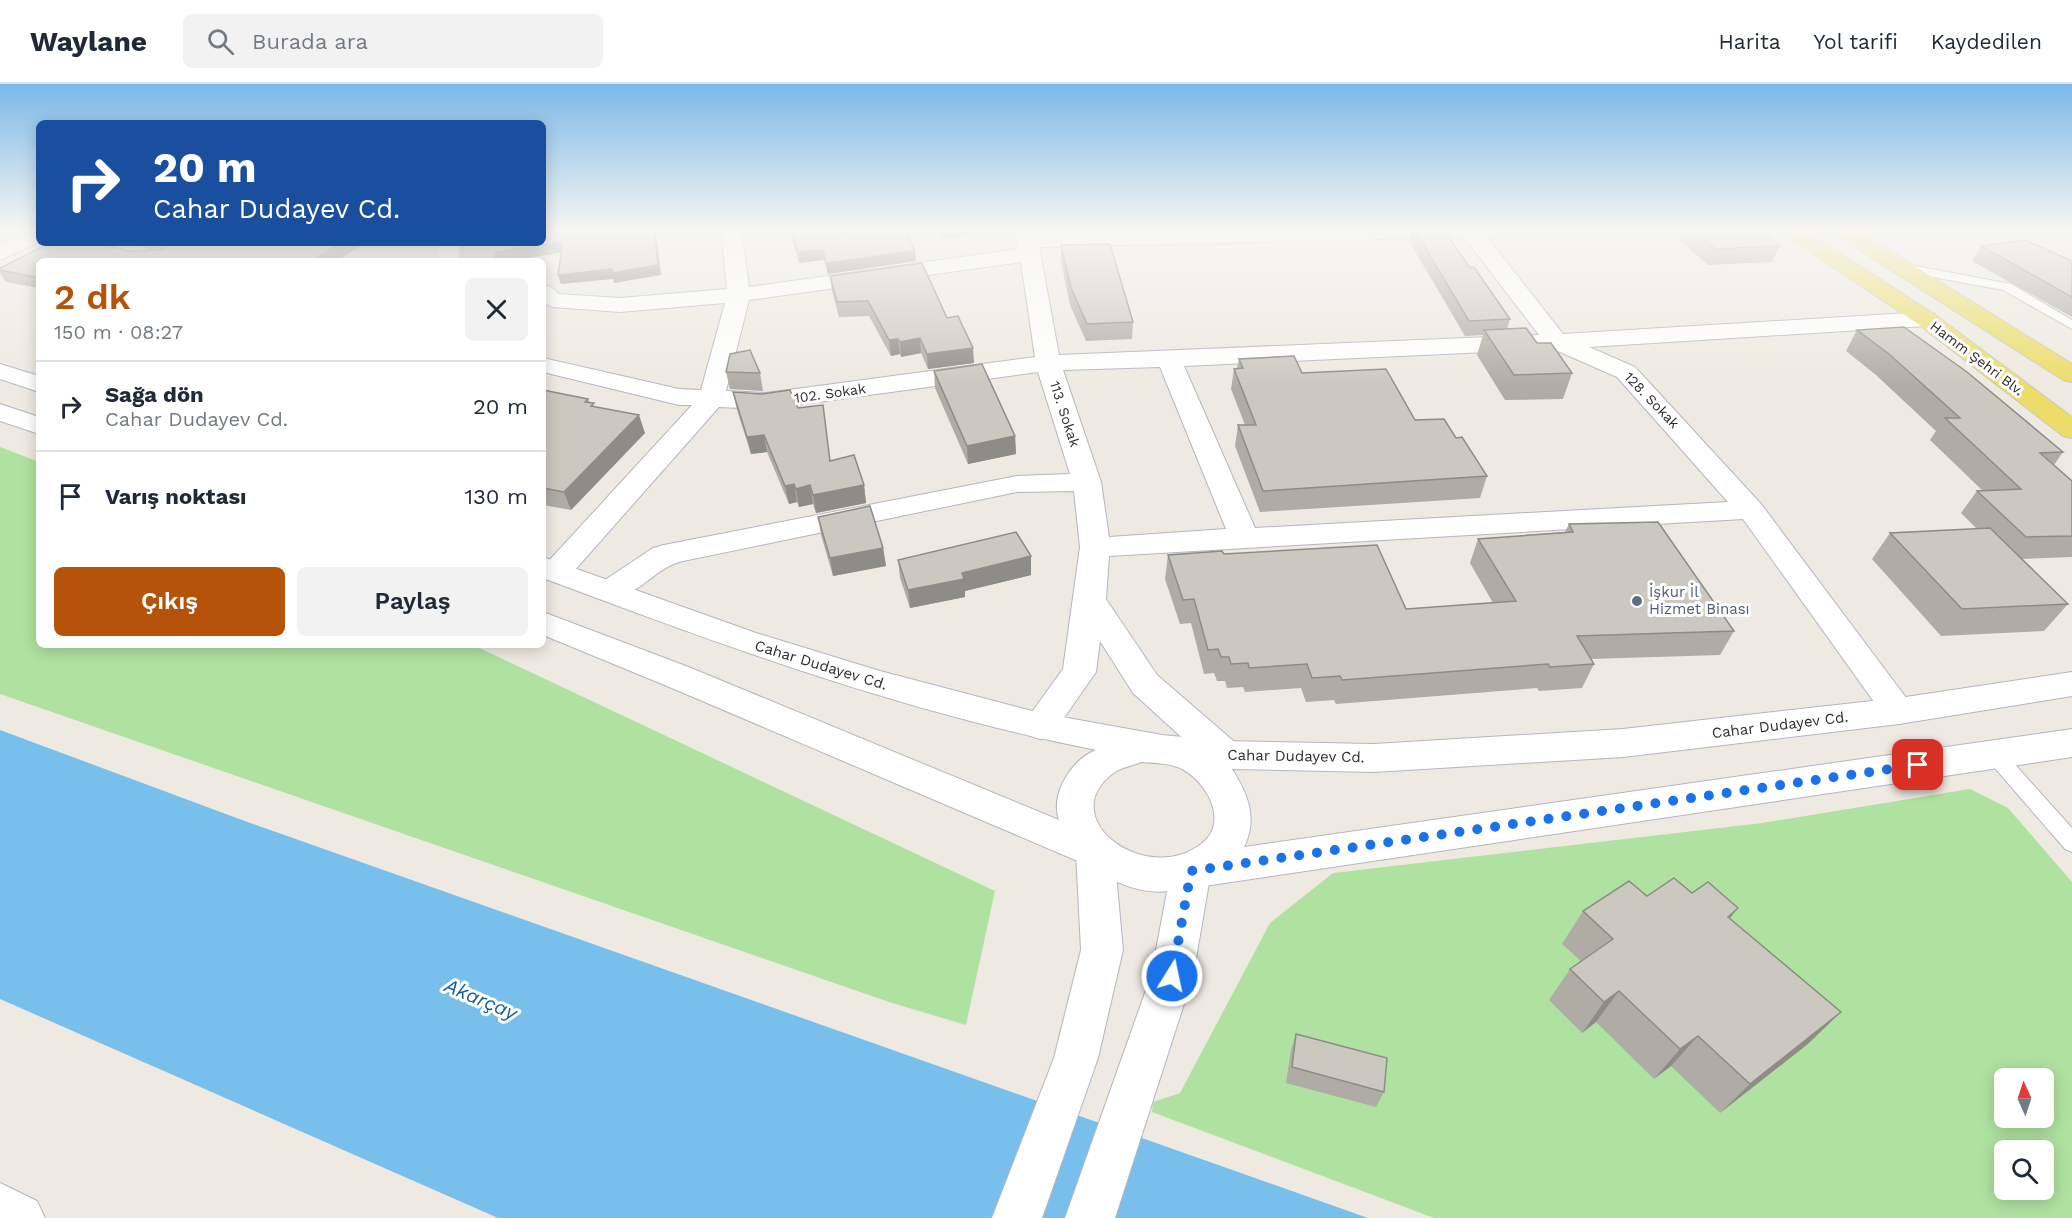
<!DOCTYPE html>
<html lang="tr">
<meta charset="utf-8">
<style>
:root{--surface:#fff;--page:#f2f2f3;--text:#1f2937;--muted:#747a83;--line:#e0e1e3;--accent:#b45309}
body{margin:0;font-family:"Work Sans",sans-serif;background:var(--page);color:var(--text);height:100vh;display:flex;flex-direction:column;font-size:22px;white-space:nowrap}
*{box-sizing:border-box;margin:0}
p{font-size:20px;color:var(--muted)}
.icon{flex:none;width:33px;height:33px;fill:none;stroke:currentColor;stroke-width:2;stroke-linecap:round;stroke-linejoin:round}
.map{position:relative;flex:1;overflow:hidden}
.details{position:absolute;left:36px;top:174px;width:510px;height:390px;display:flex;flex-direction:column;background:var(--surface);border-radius:9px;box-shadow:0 3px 15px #0003}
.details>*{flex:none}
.banner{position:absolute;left:36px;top:36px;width:510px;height:126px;border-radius:9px;box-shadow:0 3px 15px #0003;background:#1a4fa0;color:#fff;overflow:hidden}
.needle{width:39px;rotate:357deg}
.buttons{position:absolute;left:1994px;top:984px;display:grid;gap:12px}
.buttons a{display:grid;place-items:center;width:60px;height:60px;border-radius:9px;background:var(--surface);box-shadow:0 3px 15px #0003;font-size:30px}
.pin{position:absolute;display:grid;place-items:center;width:51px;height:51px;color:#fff;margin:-26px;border-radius:12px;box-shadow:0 3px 9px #0006}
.me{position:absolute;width:66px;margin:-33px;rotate:10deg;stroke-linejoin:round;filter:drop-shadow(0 0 4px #0008)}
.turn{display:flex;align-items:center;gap:21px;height:126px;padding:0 18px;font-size:27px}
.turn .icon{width:78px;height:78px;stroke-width:2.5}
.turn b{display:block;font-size:42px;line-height:51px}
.round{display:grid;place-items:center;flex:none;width:63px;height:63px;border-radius:9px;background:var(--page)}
.summary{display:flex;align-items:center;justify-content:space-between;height:102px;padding:0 18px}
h1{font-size:36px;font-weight:600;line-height:45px;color:var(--accent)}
.cta{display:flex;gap:12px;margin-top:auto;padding:12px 18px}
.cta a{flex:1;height:69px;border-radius:9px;background:var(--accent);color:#fff;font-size:24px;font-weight:600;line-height:69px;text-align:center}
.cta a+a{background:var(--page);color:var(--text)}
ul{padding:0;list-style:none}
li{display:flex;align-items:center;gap:18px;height:90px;padding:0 18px;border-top:2px solid var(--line)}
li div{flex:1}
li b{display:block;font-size:22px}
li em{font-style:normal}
header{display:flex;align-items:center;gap:36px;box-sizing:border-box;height:84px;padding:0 30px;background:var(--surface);border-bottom:2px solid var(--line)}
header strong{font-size:28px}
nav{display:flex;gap:33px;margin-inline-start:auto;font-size:21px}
.search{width:420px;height:54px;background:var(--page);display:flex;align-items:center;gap:15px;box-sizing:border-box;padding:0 21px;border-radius:9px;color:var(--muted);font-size:22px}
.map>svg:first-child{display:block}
.green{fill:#afe2a0;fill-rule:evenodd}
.water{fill:#79bfeb}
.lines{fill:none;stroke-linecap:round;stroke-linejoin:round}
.service-casing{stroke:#b4b5c0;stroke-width:2}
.minor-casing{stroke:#b4b5c0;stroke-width:2}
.secondary-casing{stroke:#b4b5c0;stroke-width:2}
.primary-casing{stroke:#c8c8c8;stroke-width:2}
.service{fill:#fff;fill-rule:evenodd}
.minor{fill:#fff;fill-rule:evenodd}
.secondary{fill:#fff;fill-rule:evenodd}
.primary{fill:#ecdd68;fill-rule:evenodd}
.wall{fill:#aeaca4}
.shaded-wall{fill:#8d8c86}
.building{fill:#cac8bf;stroke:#8d8c86;stroke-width:1.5}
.route{stroke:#1a73e8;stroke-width:10;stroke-dasharray:0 18}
.service-dot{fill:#5c6f8a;stroke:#fff;stroke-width:2}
.labels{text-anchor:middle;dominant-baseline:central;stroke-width:6;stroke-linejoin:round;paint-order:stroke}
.far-street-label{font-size:14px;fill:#2d2d2d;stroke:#fff}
.service-label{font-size:15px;fill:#4e5e75;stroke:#fff;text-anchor:start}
.street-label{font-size:15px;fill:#2d2d2d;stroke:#fff}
.near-water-label{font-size:20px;font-style:italic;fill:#135c9b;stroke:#fff}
</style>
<header>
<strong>Waylane</strong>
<div class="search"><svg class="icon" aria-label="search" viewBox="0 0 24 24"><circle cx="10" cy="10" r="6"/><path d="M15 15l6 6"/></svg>Burada ara</div>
<nav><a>Harita</a><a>Yol tarifi</a><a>Kaydedilen</a></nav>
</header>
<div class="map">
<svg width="2072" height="1134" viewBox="0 0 2072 1134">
<rect width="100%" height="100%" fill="#eeeae1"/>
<g class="green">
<polygon points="0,363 39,378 39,561 473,561 995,807 966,941 889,918 0,610"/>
<path d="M 1970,705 L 2008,724 L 2072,798 L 2072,1134 L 1434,1134 L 1152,1028 L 1153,1018 L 1180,1009 L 1270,839 L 1333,789 L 1762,739 ZM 2004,994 L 2043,994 L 2043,1034 L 2004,1034 ZM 2004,1066 L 2043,1066 L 2043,1106 L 2004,1106 Z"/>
</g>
<polygon class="water" points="0,646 242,736 1368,1134 498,1134 0,915"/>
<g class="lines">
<g class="service-casing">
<g id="service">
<polygon points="1905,180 2011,200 2072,236 2072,245 2003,206 1901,187 1899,184"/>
<polygon points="1994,662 2001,665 2072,744 2072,768 2065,765 1987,675 1984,670 1987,665"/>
</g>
</g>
<g class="minor-casing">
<g id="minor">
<polygon points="39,145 39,158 0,176 0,162 32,146"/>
<path d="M 721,145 L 741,145 L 749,203 L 1018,165 L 1013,145 L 1033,145 L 1035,150 L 1259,145 L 1538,145 L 1535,149 L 1486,152 L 1563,250 L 1926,228 L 1934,230 L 1938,235 L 1934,240 L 1926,242 L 1589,263 L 1635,283 L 1761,420 L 1916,627 L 1911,636 L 1899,640 L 1887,636 L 1743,435 L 1109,472 L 1106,515 L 1157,591 L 1238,661 L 1243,671 L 1238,681 L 1225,685 L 1212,681 L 1133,609 L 1100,557 L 1096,588 L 1052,651 L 1040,655 L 1028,651 L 1022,642 L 1063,585 L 1080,463 L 1074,407 L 1017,408 C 906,431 794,454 683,477 C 653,483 631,523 599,514 L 594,507 L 599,500 L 653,464 L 664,461 L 1017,392 L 1070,390 L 1038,288 L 766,325 L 719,323 L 567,495 L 556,498 L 545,495 L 543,492 L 545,481 L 692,321 L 679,321 L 543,288 L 543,274 L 679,305 L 701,306 L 725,219 L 620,228 L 553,223 L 543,219 L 543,201 L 551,203 L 559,210 L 620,214 L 727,205 ZM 1464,153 L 1539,251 L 1059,271 L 1039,163 ZM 1021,178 L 1035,273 L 766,309 L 726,307 L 749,216 ZM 1553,265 L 1617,293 L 1728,418 L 1255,444 L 1184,282 ZM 1160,283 L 1226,445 L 1109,453 L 1101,398 L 1063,286 Z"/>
<polygon points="438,159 460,159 458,177 436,177"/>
<polygon points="1095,752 1109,757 1114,768 1123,866 1098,974 1042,1134 992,1134 1054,974 1081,866 1076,768 1081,757"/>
<polygon points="1191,770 1205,775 1211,787 1193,892 1115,1134 1065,1134 1151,892 1171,787 1177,775"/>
<polygon points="0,1099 37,1117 45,1134 0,1134"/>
</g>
</g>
<g class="secondary-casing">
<g id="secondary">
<polygon points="0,280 39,292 39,308 0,295"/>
<polygon points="0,320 39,333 39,350 0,337"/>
<path d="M 543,473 L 756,549 L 880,587 L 1040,629 L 1162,651 L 1225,657 L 1374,660 L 1623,645 L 1899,614 L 2072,588 L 2072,612 L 1899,640 L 1623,673 L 1374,688 L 1232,685 C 1248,710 1258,734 1244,763 L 2072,645 L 2072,673 L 1191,804 C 1182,801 1177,806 1168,807 C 1141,811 1114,797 1091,786 L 1087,781 L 667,602 L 543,551 L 543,528 L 691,584 L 1059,736 C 1050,710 1071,676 1096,666 C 906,629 724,562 543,494 ZM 1141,678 C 1155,679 1170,679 1182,685 C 1207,698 1230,739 1201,760 C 1147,802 1054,736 1112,690 C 1119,684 1132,682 1141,678 Z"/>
</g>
</g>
<g class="primary-casing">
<g id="primary">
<polygon points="1779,145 1803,145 1934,230 2072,333 2072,354 2063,352 1918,240 1782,149"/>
<polygon points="1830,145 1855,145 2072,280 2072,298 2063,296 1833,149"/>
</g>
</g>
<use href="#service" class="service"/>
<use href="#minor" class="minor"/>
<use href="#secondary" class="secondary"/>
<use href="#primary" class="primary"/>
</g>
<g class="wall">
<polygon points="789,145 836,145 838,150 915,167 916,177 828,190 824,176 799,179"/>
<polygon points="936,145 980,145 980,149 943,155"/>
<polygon points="1411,145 1443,145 1470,184 1510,235 1507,245 1537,259 1572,289 1563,315 1505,316 1477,271 1483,251 1465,252 1409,157"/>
<polygon points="1683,145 1759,145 1780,162 1772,178 1708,181 1678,155"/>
<polygon points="50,159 101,159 127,167 155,167 127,159 365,159 337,177 39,177 39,204 6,198 0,189 0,184"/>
<polygon points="1061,161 1133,238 1132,255 1086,257 1070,221 1061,177"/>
<polygon points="1981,162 2072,177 2072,233 1972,177"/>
<polygon points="830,192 947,234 974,279 928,285 921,269 901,273 900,270 891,272 869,232 839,233 832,207"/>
<polygon points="1857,246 2063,368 2054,381 2072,397 2072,473 2021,475 2068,520 2044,547 1941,552 1872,475 1890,449 1977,445 1961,429 1977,407 1983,407 1930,356 1936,347 1876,291 1846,267"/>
<polygon points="1239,275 1302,289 1456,354 1487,392 1480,414 1260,428 1235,362 1238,341 1245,341 1231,305 1234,285 1237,284"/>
<polygon points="934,287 1015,352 1016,370 968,380 935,304"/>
<polygon points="726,288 760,289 763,307 730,305"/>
<polygon points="543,306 588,315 590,319 595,323 645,349 571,426 543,421"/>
<polygon points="733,308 798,324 831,377 864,401 866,419 816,429 813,420 799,423 797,418 789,420 767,368 751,370 737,326"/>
<polygon points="818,433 883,464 886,482 833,492 821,451"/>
<polygon points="1569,440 1734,547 1720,571 1590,575 1594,580 1582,604 1539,607 1537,604 1336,620 1334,616 1306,618 1301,604 1245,608 1243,603 1227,604 1225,597 1217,597 1214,589 1204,590 1191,539 1180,540 1165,495 1168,471 1224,470 1406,525 1493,519 1470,479 1478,455 1565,448"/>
<polygon points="898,476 1031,491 965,507 965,513 910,524 900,494"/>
<polygon points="1692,809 1730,835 1809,959 1720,1029 1671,982 1654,995 1596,938 1582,949 1549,916 1570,885 1581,877 1562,860 1583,827 1647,812"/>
<polygon points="1296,950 1384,1008 1376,1023 1286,999 1291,966"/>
</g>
<g class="shaded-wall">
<polygon points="955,145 980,145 980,149 943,155 943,147"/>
<polygon points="654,146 657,155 661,191 614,199 613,195 561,200 558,191 612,185"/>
<polygon points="563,158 566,168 506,177 495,177 496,168"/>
<polygon points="341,159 365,159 337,177 312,177"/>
<polygon points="823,166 824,176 799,179 798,168"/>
<polygon points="915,167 916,177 828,190 826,179"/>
<polygon points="920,254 921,269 901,273 900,258"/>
<polygon points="898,255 900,270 891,272 889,256"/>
<polygon points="973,264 974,279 928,285 927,270"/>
<polygon points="639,331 645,349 571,426 564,408"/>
<polygon points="764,351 767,368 751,370 747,353"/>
<polygon points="1015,352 1016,370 968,380 967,362"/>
<polygon points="794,400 797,418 789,420 785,402"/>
<polygon points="810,401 813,420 799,423 796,405"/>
<polygon points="864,401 866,419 816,429 813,411"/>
<polygon points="883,464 886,482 833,492 830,474"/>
<polygon points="1031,472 1031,491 965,507 965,513 910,524 908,506 962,489"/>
<polygon points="1738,824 1712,857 1728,833"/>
<polygon points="1619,907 1596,938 1582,949 1604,918"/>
<polygon points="1841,928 1809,959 1720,1029 1750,1000"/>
<polygon points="1698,952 1671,982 1654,995 1680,965"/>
</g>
<g class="building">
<polygon points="543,145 654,145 658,181 612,189 612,185 558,191 563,158 496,168 495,177 461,177 463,159 543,159"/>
<polygon points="791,145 836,145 838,150 868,145 905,145 915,167 826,179 823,166 798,168"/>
<polygon points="941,145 955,145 943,147"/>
<polygon points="1414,145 1443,145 1470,184 1474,183 1510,235 1469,237"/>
<polygon points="1692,145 1759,145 1780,162 1715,165"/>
<polygon points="2025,156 2072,177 2072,213 1981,162"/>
<polygon points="50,159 101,159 127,167 164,166 160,159 341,159 312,177 39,177 39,194 0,186 0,184"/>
<polygon points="1110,160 1133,238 1087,240 1071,204 1061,161"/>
<polygon points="922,179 947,234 958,232 973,264 927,270 920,254 900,258 898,255 889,256 868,217 837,218 830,192"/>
<polygon points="1904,243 1967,288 2063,368 2040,369 2072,397 2072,452 2026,453 1977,407 2021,405 1945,334 1960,334 1889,270 1857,246"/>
<polygon points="1526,244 1537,259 1551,259 1572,289 1514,291 1484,246"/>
<polygon points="750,266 760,289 726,288 730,270"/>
<polygon points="1294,272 1302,289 1386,285 1415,336 1444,335 1456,354 1462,353 1487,392 1263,407 1238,341 1256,341 1234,285 1243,284 1239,275"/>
<polygon points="982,280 1015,352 967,362 934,287"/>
<polygon points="543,306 588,315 585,318 594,319 591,322 639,331 564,408 543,404"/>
<polygon points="790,306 798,324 823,321 830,377 854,371 864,401 813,411 810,401 796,405 794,400 785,402 764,351 747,353 733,308 762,310"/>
<polygon points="870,422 883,464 830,474 818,433"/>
<polygon points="1658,438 1734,547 1577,552 1594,580 1550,583 1548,580 1342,596 1340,592 1312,594 1307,580 1249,584 1248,579 1231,580 1229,573 1221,573 1218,565 1208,566 1194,515 1183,516 1168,471 1222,467 1224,470 1377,461 1406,525 1516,517 1478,455 1573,448 1569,440"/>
<polygon points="1990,444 2068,520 1962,525 1890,449"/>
<polygon points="1016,448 1031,472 962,489 964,495 908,506 898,476"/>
<polygon points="1674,794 1692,809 1708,798 1738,824 1728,833 1841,928 1750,1000 1698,952 1680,965 1619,907 1604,918 1570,885 1613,855 1583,827 1629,797 1647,812"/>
<polygon points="1296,950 1387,974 1384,1008 1292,983"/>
</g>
<linearGradient id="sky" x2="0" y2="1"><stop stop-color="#7bb8e9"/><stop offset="0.48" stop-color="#f7f6f2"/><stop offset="1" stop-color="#f7f6f2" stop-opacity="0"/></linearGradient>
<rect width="2072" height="304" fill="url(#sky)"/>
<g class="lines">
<polyline class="route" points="1172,892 1191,787 1918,681"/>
</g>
<circle class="service-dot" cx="1637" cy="517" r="6"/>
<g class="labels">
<g class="far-street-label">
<text transform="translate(1977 274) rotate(37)">Hamm Şehri Blv.</text>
<text transform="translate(830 309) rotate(-8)">102. Sokak</text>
<text transform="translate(1652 316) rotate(46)">128. Sokak</text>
<text transform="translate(1065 330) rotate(72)">113. Sokak</text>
</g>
<g class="service-label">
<text x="1649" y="508">İşkur İl<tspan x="1649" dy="17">Hizmet Binası</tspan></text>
</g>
<g class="street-label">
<text transform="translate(821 581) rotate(17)">Cahar Dudayev Cd.</text>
<text transform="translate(1780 641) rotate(-7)">Cahar Dudayev Cd.</text>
<text transform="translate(1296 672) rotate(1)">Cahar Dudayev Cd.</text>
</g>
<g class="near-water-label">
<text transform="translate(481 915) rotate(23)">Akarçay</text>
</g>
</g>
</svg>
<div class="buttons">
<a><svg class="needle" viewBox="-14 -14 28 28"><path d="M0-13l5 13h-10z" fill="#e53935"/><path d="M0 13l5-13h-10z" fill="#747a83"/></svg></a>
<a><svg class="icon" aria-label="search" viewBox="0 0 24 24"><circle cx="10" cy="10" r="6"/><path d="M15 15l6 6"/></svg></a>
</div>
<div class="pin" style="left:1918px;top:681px;background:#d93025"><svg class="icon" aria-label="arrive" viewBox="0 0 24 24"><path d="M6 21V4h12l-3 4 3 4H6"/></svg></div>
<svg class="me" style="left:1172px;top:892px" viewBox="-20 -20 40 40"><circle r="17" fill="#1a73e8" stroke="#fff" stroke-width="3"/><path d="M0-11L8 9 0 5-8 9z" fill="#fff"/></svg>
<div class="banner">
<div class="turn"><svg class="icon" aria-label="right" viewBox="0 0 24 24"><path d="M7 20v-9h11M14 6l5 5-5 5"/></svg><div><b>20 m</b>Cahar Dudayev Cd.</div></div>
</div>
<section class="details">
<div class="summary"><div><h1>2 dk</h1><p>150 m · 08:27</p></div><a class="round"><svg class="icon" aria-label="close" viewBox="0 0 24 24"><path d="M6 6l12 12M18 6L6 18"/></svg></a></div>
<ul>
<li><svg class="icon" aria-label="right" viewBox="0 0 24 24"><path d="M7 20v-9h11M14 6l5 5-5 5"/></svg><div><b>Sağa dön</b><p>Cahar Dudayev Cd.</p></div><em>20 m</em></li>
<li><svg class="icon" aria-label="arrive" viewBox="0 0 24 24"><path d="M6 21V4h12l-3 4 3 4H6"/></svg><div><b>Varış noktası</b></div><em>130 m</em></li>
</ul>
<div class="cta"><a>Çıkış</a><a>Paylaş</a></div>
</section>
</div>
